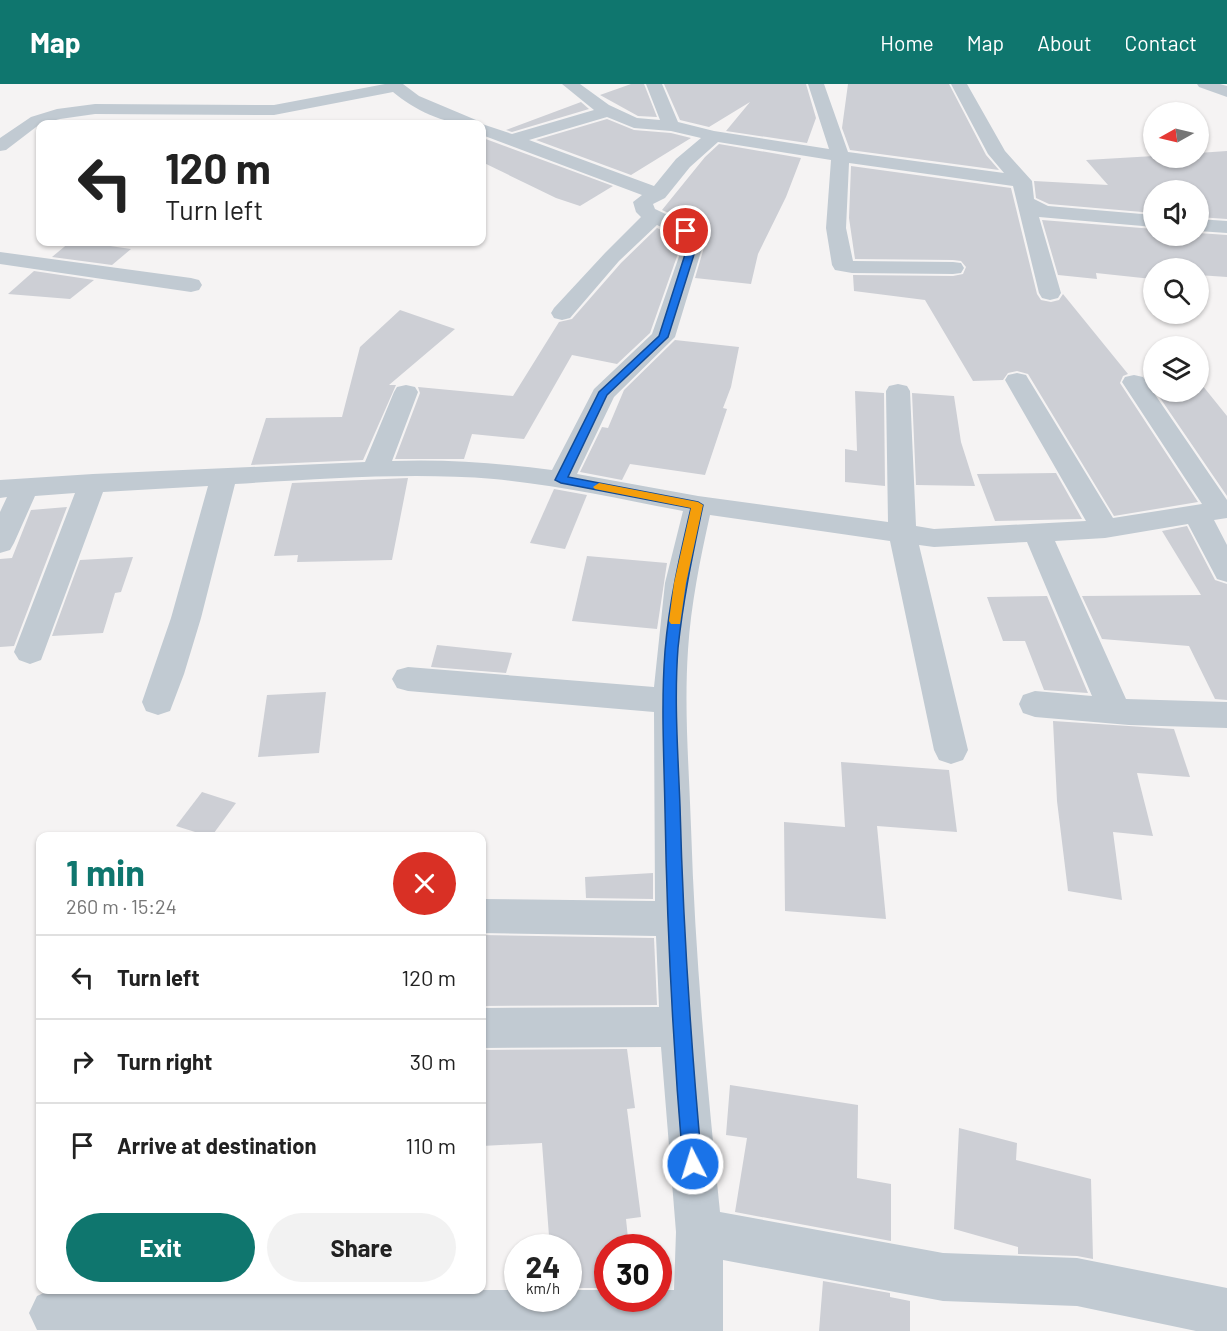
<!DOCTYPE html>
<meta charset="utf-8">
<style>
:root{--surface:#fff;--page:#f2f2f2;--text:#222;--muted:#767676;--line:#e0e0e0;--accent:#0f766e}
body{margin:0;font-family:Barlow,sans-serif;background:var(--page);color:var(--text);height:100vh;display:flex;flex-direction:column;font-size:22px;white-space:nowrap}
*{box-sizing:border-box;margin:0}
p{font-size:20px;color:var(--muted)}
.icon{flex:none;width:33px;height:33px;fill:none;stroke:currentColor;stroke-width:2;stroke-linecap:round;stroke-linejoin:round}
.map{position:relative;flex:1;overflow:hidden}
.sheet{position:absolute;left:36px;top:748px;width:450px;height:462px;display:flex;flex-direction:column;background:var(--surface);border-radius:12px;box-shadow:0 2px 4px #0004}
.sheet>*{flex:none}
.banner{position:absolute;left:36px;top:36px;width:450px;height:126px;border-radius:12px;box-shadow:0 2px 4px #0004;background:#fff;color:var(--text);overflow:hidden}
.needle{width:39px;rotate:262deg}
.tools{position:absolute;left:1143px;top:18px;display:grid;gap:12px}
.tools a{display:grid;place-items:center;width:66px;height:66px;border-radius:50%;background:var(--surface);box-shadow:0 2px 4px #0004;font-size:30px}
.speed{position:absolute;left:504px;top:1150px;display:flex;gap:12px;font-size:30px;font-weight:700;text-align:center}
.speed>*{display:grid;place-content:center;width:78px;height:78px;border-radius:50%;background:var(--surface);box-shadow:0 2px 4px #0004;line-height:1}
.speed small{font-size:15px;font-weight:400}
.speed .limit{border:9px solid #d22;background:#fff;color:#111}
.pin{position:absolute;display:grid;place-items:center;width:51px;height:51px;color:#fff;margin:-26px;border:3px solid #fff;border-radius:50%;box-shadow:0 2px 6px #0007}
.me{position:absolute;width:66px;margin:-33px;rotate:355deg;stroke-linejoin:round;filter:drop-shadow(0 0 4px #0008)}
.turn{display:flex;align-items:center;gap:21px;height:126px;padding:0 30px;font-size:27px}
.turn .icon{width:78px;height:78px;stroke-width:2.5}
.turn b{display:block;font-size:42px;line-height:51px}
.round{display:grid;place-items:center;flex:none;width:63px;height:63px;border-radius:32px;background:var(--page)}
.head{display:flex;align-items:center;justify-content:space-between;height:102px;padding:0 30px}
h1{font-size:36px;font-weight:700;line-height:45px;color:var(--accent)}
.button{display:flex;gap:12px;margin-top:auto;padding:12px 30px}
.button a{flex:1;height:69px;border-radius:36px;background:var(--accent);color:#fff;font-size:24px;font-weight:700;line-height:69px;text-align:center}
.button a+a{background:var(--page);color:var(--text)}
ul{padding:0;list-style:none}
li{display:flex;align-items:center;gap:18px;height:84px;padding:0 30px;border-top:2px solid var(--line)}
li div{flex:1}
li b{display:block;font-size:22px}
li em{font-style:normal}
header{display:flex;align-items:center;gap:36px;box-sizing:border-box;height:84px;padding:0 30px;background:var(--accent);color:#fff}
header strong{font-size:28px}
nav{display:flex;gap:33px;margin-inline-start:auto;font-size:21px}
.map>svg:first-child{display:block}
.building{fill:#cdcfd5}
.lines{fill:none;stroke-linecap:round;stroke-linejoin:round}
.minor{fill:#c1cad2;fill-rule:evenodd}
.route{fill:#1a73e8;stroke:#114b97;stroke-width:1.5}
.slow{fill:#f59e0b}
</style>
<header>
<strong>Map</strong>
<nav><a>Home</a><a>Map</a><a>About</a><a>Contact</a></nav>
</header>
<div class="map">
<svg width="1227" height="1247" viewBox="0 0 1227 1247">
<rect width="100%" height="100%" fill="#f5f3f3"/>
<g class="building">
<polygon points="631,0 644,0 657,33 638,32 600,11"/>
<polygon points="664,0 806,0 816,34 807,59 726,47 750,18 709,43 680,36"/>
<polygon points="848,0 949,0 986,71 999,86 850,66 842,44"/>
<polygon points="581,18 589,25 512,48 506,46"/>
<polygon points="607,35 634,46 671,49 691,54 631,91 536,56"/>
<polygon points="482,54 483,54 613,102 580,122 556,114 482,78"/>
<polygon points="719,60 801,74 786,113 758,170 751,200 695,194 705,160 694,141 662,126 705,73"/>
<polygon points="1227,67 1227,135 1198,133 1198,106 1154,106 1154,129 1049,120 1036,114 1034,97 1108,101 1086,76 1154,72 1154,74 1198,74 1198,69"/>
<polygon points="851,82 1011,104 1037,210 1041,216 1051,218 1059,216 1063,210 1128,290 1123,292 1120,299 1198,418 1114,432 1028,290 1017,287 1008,289 1003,296 973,297 925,216 854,207 853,191 953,192 963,190 966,183 961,177 953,176 855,175 849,134"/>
<polygon points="1042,136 1154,145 1154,152 1198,152 1198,149 1227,151 1227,193 1198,191 1198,184 1154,184 1154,187 1150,187 1152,195 1096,189 1097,195 1058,191"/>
<polygon points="657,144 676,153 681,161 650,249 617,280 572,271 524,355 472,350 464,375 395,375 420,309 418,303 513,312 559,238 572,235 621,179"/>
<polygon points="70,158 82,158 131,165 112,181 52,173"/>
<polygon points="34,187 94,196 70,215 8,210"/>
<polygon points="400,226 455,245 389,301 396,301 363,376 251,381 266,334 342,333 360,263"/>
<polygon points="675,256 739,263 731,303 723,324 727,325 705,391 630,380 622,396 580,388 602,343 608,344 624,306"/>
<polygon points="1198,296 1227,332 1227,412 1156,308 1198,308"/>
<polygon points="855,307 884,309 885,402 845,398 845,365 857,367"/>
<polygon points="912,309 954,312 961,358 975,402 916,401"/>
<polygon points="1056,389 1082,435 995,437 977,390"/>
<polygon points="408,394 392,476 297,478 298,471 274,472 292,399"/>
<polygon points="554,405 587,411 565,465 530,459"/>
<polygon points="67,423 14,562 0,563 0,475 12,474 31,426"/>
<polygon points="1187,442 1215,496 1227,500 1227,616 1215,615 1189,562 1102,555 1082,512 1201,511 1162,447"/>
<polygon points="587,472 667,479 657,545 572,537"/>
<polygon points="133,473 121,508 115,509 103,549 52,552 80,476"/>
<polygon points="1047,512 1088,609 1044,606 1025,557 1003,557 987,513"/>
<polygon points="437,561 512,569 506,589 431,583"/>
<polygon points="326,608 319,669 258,673 267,611"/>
<polygon points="1053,637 1174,645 1190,693 1137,689 1153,752 1113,748 1122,816 1068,807 1057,717"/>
<polygon points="841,678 949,686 957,748 877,742 886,835 785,827 784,738 845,743"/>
<polygon points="202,708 236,719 211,753 176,742"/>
<polygon points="653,789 653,815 586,814 585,793"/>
<polygon points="482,851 654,854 657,921 482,922"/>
<polygon points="627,965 635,1024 627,1025 641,1133 626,1135 629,1164 608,1164 608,1204 568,1204 568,1164 539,1164 538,1154 549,1152 542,1059 482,1062 482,966"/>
<polygon points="730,1001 858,1021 857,1094 891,1100 891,1157 735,1128 747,1054 726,1051"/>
<polygon points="959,1044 1017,1059 1016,1076 1091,1095 1093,1175 1077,1172 1018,1170 1018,1163 954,1145"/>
<polygon points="823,1197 890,1209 890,1213 910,1217 910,1247 819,1247"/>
</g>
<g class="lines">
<g class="minor">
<path d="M 385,0 L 403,0 L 419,12 L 476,36 L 479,40 C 449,43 416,27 393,8 L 274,31 L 95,30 L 60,35 L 40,40 L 6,66 L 0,67 L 0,54 L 31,33 L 57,25 L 95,20 L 274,21 Z"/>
<path d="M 562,0 L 580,0 L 609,21 L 637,34 L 660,36 L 646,0 L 662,0 L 678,38 L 714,47 L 829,65 L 808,0 L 824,0 L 848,68 L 1004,89 L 988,70 L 951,0 L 967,0 L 1005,67 L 1032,97 L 1034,115 L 1048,122 L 1154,131 L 1154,143 L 1039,133 L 1061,209 L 1058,214 L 1050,216 L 1042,214 L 1039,209 L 1013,102 L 849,79 L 846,144 L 853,177 L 953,178 L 961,179 L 964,184 L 961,189 L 953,190 L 852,189 L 835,186 L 832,181 L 826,144 L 831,76 L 718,58 L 690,83 L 665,114 L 653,120 L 655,125 L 693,143 L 703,161 L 675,253 L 614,313 L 577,390 L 698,412 L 888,438 L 886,307 L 889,302 L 898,300 L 907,302 L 910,307 L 916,442 L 934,445 L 1086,437 L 1005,296 L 1008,291 L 1017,289 L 1026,291 L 1029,296 L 1113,434 L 1202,420 L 1122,298 L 1125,293 L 1134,291 L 1143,293 L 1227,416 L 1227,434 L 1214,436 L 1227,461 L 1227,498 L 1217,495 L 1188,440 L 1105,454 L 1055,457 L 1126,615 L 1227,618 L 1227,644 L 1129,641 L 1035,633 L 1023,629 L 1019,620 L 1023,611 L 1035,607 L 1092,612 L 1027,458 L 934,463 L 919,461 L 968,666 L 963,676 L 951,680 L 939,676 L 934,666 L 890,457 L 710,431 C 700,476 691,520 688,566 C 684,625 689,684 691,743 C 695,872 707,1000 720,1128 L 943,1169 L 1077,1174 L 1227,1204 L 1227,1247 L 1196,1247 L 1077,1222 L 943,1217 L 723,1176 L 723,1247 L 37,1246 L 29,1229 L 37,1212 L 50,1206 L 518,1206 L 518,1215 L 568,1215 L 568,1206 L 608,1206 L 608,1215 L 658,1215 L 658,1206 L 674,1206 L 676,1148 L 661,963 L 482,964 L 482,924 L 659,923 L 656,852 L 482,849 L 482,815 L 655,817 L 654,628 L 408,607 L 397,604 L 392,595 L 397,586 L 408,583 L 654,603 L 665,499 L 683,427 C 620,415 558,401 494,395 C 409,388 321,395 235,400 L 201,534 L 184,590 L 170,627 L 158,631 L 146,627 L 142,618 L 171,534 L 208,402 L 103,408 L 41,576 L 30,580 L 19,576 L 14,568 L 75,409 L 35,412 L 14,459 L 10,466 L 0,469 L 0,428 L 7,413 L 0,414 L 0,396 L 93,390 L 365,378 L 394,308 L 397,303 L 406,301 L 415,303 L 418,308 L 392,377 C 446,375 499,379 552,386 L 594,305 L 652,250 L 683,161 L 678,151 L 657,141 L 619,177 L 570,234 L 562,236 L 554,234 L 551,229 L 554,224 L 605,169 L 641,133 L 636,128 L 633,118 L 642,111 L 482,51 L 482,40 L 479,40 L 482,40 L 512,50 L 594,26 ZM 607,33 L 634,44 L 671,47 L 701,54 L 676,75 L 654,102 L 529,56 Z"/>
<polygon points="1197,0 1220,0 1227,2 1227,13 1199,3"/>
<polygon points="1198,135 1227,137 1227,149 1198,147"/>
<polygon points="0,168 191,194 199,196 202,201 199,206 191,208 0,180"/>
</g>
</g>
<path class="route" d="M 686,144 L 690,147 L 697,161 L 668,253 L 607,311 L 568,393 L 698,418 L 703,421 C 693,469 683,515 678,564 C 674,616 678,670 680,722 C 683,842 691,961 702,1080 L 699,1086 L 693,1089 L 686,1086 L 683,1080 C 673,962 667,844 665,726 C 664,673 661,619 665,567 C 669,518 680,471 691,424 L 561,399 L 555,396 L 599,308 L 659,252 L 688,161 L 681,147 Z"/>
<polygon class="slow" points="599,399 698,418 703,421 686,499 680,540 671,540 669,537 674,499 691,424 595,405 593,403"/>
</svg>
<div class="tools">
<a><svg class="needle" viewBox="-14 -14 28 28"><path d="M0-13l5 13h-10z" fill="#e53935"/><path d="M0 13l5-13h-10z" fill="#767676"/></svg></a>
<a><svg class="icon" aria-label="sound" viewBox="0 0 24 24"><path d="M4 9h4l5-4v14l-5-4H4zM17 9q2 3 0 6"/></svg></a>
<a><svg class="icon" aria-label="search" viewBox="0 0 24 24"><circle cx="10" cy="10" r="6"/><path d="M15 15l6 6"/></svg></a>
<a><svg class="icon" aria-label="layers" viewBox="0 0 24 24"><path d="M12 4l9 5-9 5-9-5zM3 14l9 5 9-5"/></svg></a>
</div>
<div class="speed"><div>24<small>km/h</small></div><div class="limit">30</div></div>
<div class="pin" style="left:686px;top:147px;background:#d93025"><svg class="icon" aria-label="arrive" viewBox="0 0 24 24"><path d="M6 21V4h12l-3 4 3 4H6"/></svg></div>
<svg class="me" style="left:693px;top:1080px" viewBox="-20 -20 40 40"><circle r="17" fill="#1a73e8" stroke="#fff" stroke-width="3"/><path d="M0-11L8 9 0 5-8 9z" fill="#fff"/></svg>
<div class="banner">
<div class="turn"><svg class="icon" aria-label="left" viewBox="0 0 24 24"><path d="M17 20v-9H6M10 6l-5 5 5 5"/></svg><div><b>120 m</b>Turn left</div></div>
</div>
<section class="sheet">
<div class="head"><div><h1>1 min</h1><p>260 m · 15:24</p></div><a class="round" style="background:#d93025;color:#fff"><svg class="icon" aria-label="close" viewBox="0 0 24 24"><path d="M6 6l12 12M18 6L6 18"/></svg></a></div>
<ul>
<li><svg class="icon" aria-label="left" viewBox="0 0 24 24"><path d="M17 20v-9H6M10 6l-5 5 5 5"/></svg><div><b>Turn left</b></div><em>120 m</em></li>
<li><svg class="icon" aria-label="right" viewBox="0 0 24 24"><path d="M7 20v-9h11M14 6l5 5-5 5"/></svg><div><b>Turn right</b></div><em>30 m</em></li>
<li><svg class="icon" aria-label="arrive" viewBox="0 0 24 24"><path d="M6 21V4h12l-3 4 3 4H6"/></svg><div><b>Arrive at destination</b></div><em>110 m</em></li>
</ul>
<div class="button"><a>Exit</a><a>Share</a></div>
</section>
</div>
